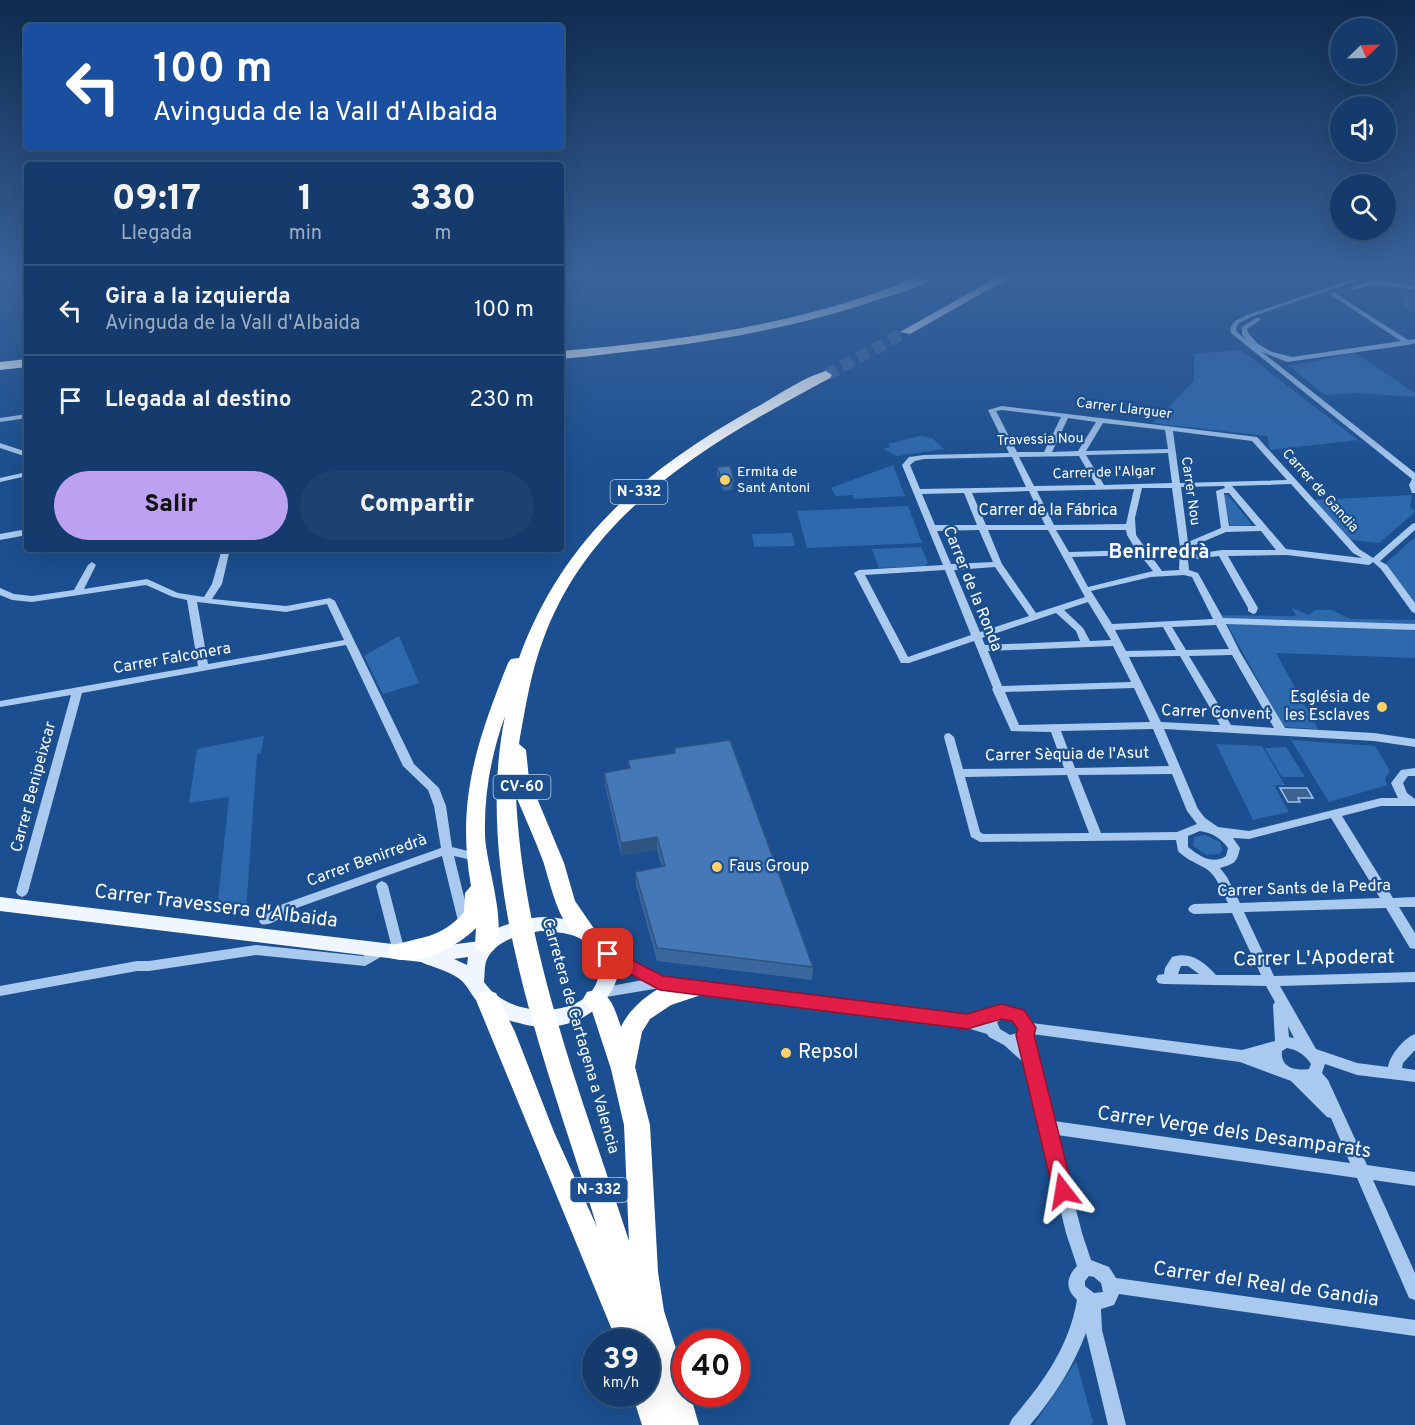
<!DOCTYPE html>
<html lang="es">
<meta charset="utf-8">
<style>
:root{--surface:#143b6b;--page:#1d4271;--text:#f1f3f6;--muted:#9dadc1;--line:#33557e;--accent:#bca0f2}
body{margin:0;font-family:Overpass,sans-serif;background:var(--page);color:var(--text);height:100vh;display:flex;flex-direction:column;font-size:22px;white-space:nowrap}
*{box-sizing:border-box;margin:0}
p{font-size:20px;color:var(--muted)}
.icon{flex:none;width:33px;height:33px;fill:none;stroke:currentColor;stroke-width:2;stroke-linecap:round;stroke-linejoin:round}
.map{position:relative;flex:1;overflow:hidden}
.drawer{position:absolute;left:24px;top:162px;width:540px;height:390px;display:flex;flex-direction:column;background:var(--surface);border-radius:6px;box-shadow:0 6px 24px #0002,0 0 0 2px var(--line)}
.drawer>*{flex:none}
.banner{position:absolute;left:24px;top:24px;width:540px;height:126px;border-radius:6px;box-shadow:0 6px 24px #0002,0 0 0 2px var(--line);background:#1a4fa0;color:#fff;overflow:hidden}
.needle{width:39px;rotate:67deg}
.controls{position:absolute;left:1330px;top:18px;display:grid;gap:12px}
.controls a{display:grid;place-items:center;width:66px;height:66px;border-radius:50%;background:var(--surface);box-shadow:0 6px 24px #0002,0 0 0 2px var(--line);font-size:30px}
.speed{position:absolute;left:582px;top:1329px;display:flex;gap:12px;font-size:30px;font-weight:700;text-align:center}
.speed>*{display:grid;place-content:center;width:78px;height:78px;border-radius:50%;background:var(--surface);box-shadow:0 6px 24px #0002,0 0 0 2px var(--line);line-height:1}
.speed small{font-size:15px;font-weight:400}
.speed .limit{border:9px solid #d22;background:#fff;color:#111}
.pin{position:absolute;display:grid;place-items:center;width:51px;height:51px;color:#fff;margin:-26px;border-radius:12px;box-shadow:0 3px 9px #0006}
.me{position:absolute;width:66px;margin:-33px;rotate:346deg;stroke-linejoin:round;filter:drop-shadow(0 0 4px #0008)}
.turn{display:flex;align-items:center;gap:21px;height:126px;padding:0 30px;font-size:27px}
.turn .icon{width:78px;height:78px;stroke-width:2.5}
.turn b{display:block;font-size:42px;line-height:51px}
.eta{display:flex;justify-content:space-evenly;align-items:center;height:102px;text-align:center}
.eta b{font-size:36px;font-weight:800;line-height:42px}
.primary-button{display:flex;gap:12px;margin-top:auto;padding:12px 30px}
.primary-button a{flex:1;height:69px;border-radius:36px;background:var(--accent);color:#111;font-size:24px;font-weight:800;line-height:69px;text-align:center}
.primary-button a+a{background:var(--page);color:var(--text)}
ul{padding:0;list-style:none}
li{display:flex;align-items:center;gap:18px;height:90px;padding:0 30px;border-top:2px solid var(--line)}
li div{flex:1}
li b{display:block;font-size:22px}
li em{font-style:normal}
.map>svg:first-child{display:block}
.green{fill:#2e69ad}
.water{fill:#3c6290;stroke:#9cc4f0;stroke-width:1.5}
.lines{fill:none;stroke-linecap:round;stroke-linejoin:round}
.minor-tunnel{stroke:#3d69a0;stroke-width:7;stroke-dasharray:7 4;stroke-linecap:butt}
.highway-tunnel{stroke:#3d69a0;stroke-width:12;stroke-dasharray:12 6;stroke-linecap:butt}
.minor{fill:#a9c9ee;fill-rule:evenodd}
.major{fill:#f0f6ff;fill-rule:evenodd}
.highway{fill:#fff;fill-rule:evenodd}
.wall{fill:#3a679d}
.shaded-wall{fill:#305480}
.building{fill:#4478b7;stroke:#305480;stroke-width:1.5}
.route{fill:#e11d48;stroke:#92132f;stroke-width:1.5}
.poi-dot{fill:#ffd166;stroke:#1b4f8f;stroke-width:2}
.labels{text-anchor:middle;dominant-baseline:central;stroke-width:4.5;stroke-linejoin:round;paint-order:stroke}
.far-street-label{font-size:14px;fill:#fff;stroke:#1b4f8f}
.far-poi-label{font-size:14px;fill:#fff;stroke:#1b4f8f;text-anchor:start}
.shield{fill:#1b4f8f;stroke:#bbcadd;stroke-width:1.5}
.shield-label{font-size:15px;font-weight:bold;fill:#fff}
.street-label{font-size:16px;fill:#fff;stroke:#1b4f8f}
.poi-label{font-size:16px;fill:#fff;stroke:#1b4f8f;text-anchor:end}
.quarter-label{font-size:20px;font-weight:bold;fill:#fff;stroke:#1b4f8f}
.near-street-label{font-size:20px;fill:#fff;stroke:#1b4f8f}
.near-poi-label{font-size:20px;fill:#fff;stroke:#1b4f8f;text-anchor:start}
</style>
<div class="map">
<svg width="1415" height="1425" viewBox="0 0 1415 1425">
<rect width="100%" height="100%" fill="#1b4f8f"/>
<g class="green">
<polygon points="1352,275 1415,275 1415,287 1382,283"/>
<polygon points="1241,350 1358,440 1270,450 1267,436 1153,423 1194,381 1194,354"/>
<polygon points="1355,353 1415,393 1415,397 1356,393 1325,395 1289,366"/>
<polygon points="920,436 932,438 944,449 897,456 883,449 891,447 888,444"/>
<polygon points="893,465 905,496 854,499 853,495 836,496 831,488"/>
<polygon points="1224,495 1228,495 1252,525 1230,526"/>
<polygon points="1412,495 1410,508 1415,510 1413,514 1379,543 1351,540 1314,500"/>
<polygon points="908,506 922,543 807,548 797,511"/>
<polygon points="792,533 795,546 754,547 752,534"/>
<polygon points="1415,537 1415,603 1386,563"/>
<polygon points="921,547 928,563 925,566 879,568 872,549"/>
<polygon points="1292,608 1309,615 1315,610 1332,610 1351,619 1415,620 1415,658 1276,653 1318,729 1284,727 1222,615 1296,616"/>
<polygon points="399,636 419,683 383,694 364,656"/>
<polygon points="264,736 261,753 257,754 246,912 217,909 229,797 189,803 197,749"/>
<polygon points="1291,740 1375,746 1390,771 1385,778 1387,785 1329,802"/>
<polygon points="1216,744 1262,746 1285,785 1274,785 1289,812 1253,820"/>
<polygon points="1286,747 1305,777 1282,777 1265,748"/>
<polygon points="1205,835 1220,842 1223,850 1219,854 1207,855 1193,846 1194,837"/>
<polygon points="1076,1361 1093,1422 1091,1425 1034,1425"/>
</g>
<polygon class="water" points="1280,788 1307,788 1313,798 1298,798 1300,802 1288,802"/>
<g class="lines">
<polyline class="minor-tunnel" points="1365,279 1377,275"/>
<polyline class="highway-tunnel" points="826,375 906,332"/>
<g class="minor">
<polygon points="1359,277 1364,278 1251,317 1239,323 1236,328 1237,332 1245,339 1242,334 1242,327 1256,318 1260,318 1260,320 1247,329 1249,334 1258,344 1272,352 1292,357 1401,341 1331,295 1331,293 1333,292 1408,340 1415,339 1415,343 1408,345 1287,362 1262,352 1415,473 1415,493 1412,493 1409,485 1412,479 1231,333 1230,328 1235,321 1247,315"/>
<polygon points="1374,280 1415,286 1415,290 1374,284 1352,290 1349,288"/>
<path d="M 1002,406 L 1257,437 L 1359,549 L 1373,558 L 1412,524 L 1415,523 L 1415,530 L 1380,561 L 1387,565 L 1415,603 L 1415,613 L 1412,612 L 1381,569 L 1373,562 L 1369,565 L 1287,555 L 1228,556 L 1258,608 L 1256,613 L 1253,614 L 1248,611 L 1248,608 L 1219,556 L 1188,560 L 1189,570 L 1198,573 L 1223,618 L 1415,624 L 1415,630 L 1226,624 L 1240,652 L 1285,728 L 1374,733 L 1415,739 L 1415,747 L 1374,741 L 1164,729 L 1198,809 L 1205,818 L 1218,827 L 1249,831 L 1381,798 L 1398,798 L 1391,783 L 1401,770 L 1415,768 L 1415,776 L 1408,776 L 1403,783 L 1407,793 L 1415,799 L 1415,806 L 1381,806 L 1342,816 L 1393,898 L 1415,897 L 1415,907 L 1399,907 L 1415,933 L 1415,949 L 1410,948 L 1386,908 L 1244,912 L 1274,976 L 1415,972 L 1415,982 L 1280,986 L 1316,1049 L 1357,1063 L 1388,1067 C 1390,1055 1404,1038 1415,1034 L 1415,1050 L 1403,1063 L 1402,1068 L 1415,1070 L 1415,1082 L 1357,1075 L 1325,1064 L 1322,1073 L 1328,1080 L 1367,1165 L 1415,1172 L 1415,1186 L 1373,1180 L 1415,1273 L 1415,1300 L 1409,1298 L 1357,1178 L 1057,1135 L 1082,1233 L 1091,1260 L 1109,1267 L 1116,1278 L 1415,1320 L 1415,1336 L 1119,1294 L 1114,1305 L 1101,1309 L 1102,1330 L 1126,1425 L 1108,1425 L 1086,1333 C 1073,1367 1054,1397 1030,1425 L 1009,1425 L 1012,1419 C 1043,1383 1069,1347 1077,1300 C 1065,1289 1066,1277 1077,1266 L 1066,1233 L 1025,1064 L 1004,1045 L 989,1037 L 987,1034 L 967,1028 L 660,988 L 600,998 L 595,997 L 593,993 L 595,989 L 600,988 L 643,980 L 603,958 L 602,954 L 603,950 L 608,949 L 661,978 L 967,1016 L 983,1021 C 991,997 1021,1004 1032,1023 L 1242,1050 L 1275,1041 L 1273,1005 L 1275,1002 L 1266,986 L 1163,984 L 1158,983 L 1156,979 L 1158,975 L 1164,974 L 1165,968 L 1172,957 C 1191,951 1204,962 1216,975 L 1261,975 L 1232,913 L 1194,914 L 1190,912 L 1188,909 L 1190,906 L 1194,904 L 1228,903 C 1222,891 1216,873 1203,867 C 1194,862 1186,859 1178,851 L 1176,840 L 980,842 L 971,837 L 944,737 L 945,734 L 949,733 L 954,737 L 963,769 L 1064,768 L 1051,732 L 1011,731 L 992,689 L 993,688 L 974,641 L 909,663 L 901,663 L 854,573 L 859,570 L 943,565 L 902,465 L 909,457 L 924,455 L 1009,453 L 988,410 ZM 1002,410 L 1061,417 L 1044,452 L 1017,452 L 996,411 ZM 1068,418 L 1096,422 L 1078,451 L 1052,452 ZM 1103,423 L 1165,430 L 1168,449 L 1086,451 ZM 1173,431 L 1252,441 L 1287,480 L 1180,483 ZM 1168,453 L 1172,483 L 1104,485 L 1086,455 ZM 1079,456 L 1096,485 L 1034,486 L 1019,457 ZM 1012,457 L 1026,487 L 920,489 L 910,465 L 915,461 L 924,459 ZM 1291,484 L 1353,553 L 1362,558 L 1286,549 L 1232,486 ZM 1224,486 L 1225,488 L 1216,491 L 1221,528 L 1188,542 L 1181,487 ZM 1142,488 L 1172,488 L 1180,547 L 1179,570 L 1162,571 L 1136,535 L 1135,518 ZM 1134,489 L 1126,524 L 1054,525 L 1037,491 ZM 1029,491 L 1045,525 L 986,525 L 972,493 ZM 964,493 L 977,525 L 935,525 L 922,494 ZM 1224,493 L 1229,493 L 1256,526 L 1229,526 ZM 979,530 L 993,562 L 951,564 L 937,531 ZM 988,530 L 1048,530 L 1085,597 L 1036,613 L 1002,564 ZM 1056,530 L 1126,530 L 1127,535 L 1136,550 L 1069,552 ZM 1261,531 L 1276,550 L 1222,550 L 1188,555 L 1188,548 L 1226,532 ZM 1140,555 L 1153,571 L 1088,587 L 1072,557 ZM 995,567 L 1029,616 L 980,632 L 954,570 ZM 945,570 L 971,635 L 908,657 L 865,575 ZM 1184,575 L 1192,577 L 1213,619 L 1112,624 L 1091,591 L 1151,577 ZM 1088,602 L 1111,640 L 1090,641 L 1083,628 L 1064,610 ZM 1056,613 L 1076,631 L 1080,641 L 985,645 L 982,638 ZM 1216,625 L 1229,649 L 1186,650 L 1172,627 ZM 1163,627 L 1176,650 L 1126,651 L 1115,630 ZM 1113,646 L 1131,682 L 1002,686 L 988,651 ZM 1232,655 L 1274,728 L 1231,725 L 1189,656 ZM 1180,656 L 1220,725 L 1161,722 L 1129,657 ZM 1134,688 L 1150,722 L 1019,725 L 1005,692 ZM 1153,729 L 1169,766 L 1075,768 L 1061,731 ZM 1172,774 L 1187,811 L 1197,824 L 1177,832 L 1101,833 L 1078,775 ZM 1067,775 L 1089,833 L 983,834 L 980,832 L 965,777 ZM 1331,818 L 1380,898 L 1240,903 L 1227,877 L 1220,868 C 1234,864 1237,863 1240,848 L 1233,838 L 1249,839 ZM 1200,831 C 1212,833 1221,838 1228,848 L 1226,856 C 1213,865 1199,856 1188,847 L 1188,836 ZM 1181,966 L 1188,966 L 1199,974 L 1178,974 ZM 1004,1017 C 1012,1017 1017,1021 1020,1028 L 1017,1033 L 1010,1035 L 1000,1029 L 997,1022 ZM 1288,1026 L 1294,1038 L 1289,1037 ZM 1032,1034 L 1240,1062 L 1291,1081 L 1327,1117 L 1331,1118 L 1350,1163 L 1054,1121 L 1040,1062 ZM 1287,1048 C 1298,1050 1305,1055 1311,1064 L 1309,1069 C 1296,1071 1280,1068 1282,1051 ZM 1089,1276 L 1094,1277 L 1101,1283 L 1103,1292 L 1094,1293 L 1085,1286 L 1085,1281 Z"/>
<polygon points="27,414 27,418 0,422 0,418"/>
<polygon points="0,443 27,452 27,457 0,448"/>
<polygon points="27,472 27,476 0,482 0,478"/>
<polygon points="27,529 27,535 0,540 0,534"/>
<path d="M 222,549 L 230,549 L 222,584 L 212,599 L 286,606 L 330,598 L 335,601 L 414,764 L 439,788 L 446,806 L 452,847 L 480,854 L 482,857 L 480,860 L 476,861 L 454,856 L 470,921 L 468,924 L 464,926 L 460,924 L 458,921 L 442,856 L 291,910 C 283,916 271,927 261,924 L 259,921 L 261,918 L 283,904 L 441,848 L 434,806 L 428,790 L 403,766 L 346,645 L 82,693 L 28,892 L 26,895 L 22,897 L 18,895 L 16,892 L 71,695 L 0,707 L 0,701 L 198,666 L 187,600 L 173,597 L 146,585 L 32,602 L 12,600 L 0,595 L 0,588 L 14,594 L 32,596 L 74,590 L 88,565 L 92,562 L 96,565 L 84,589 L 147,579 L 178,593 L 204,597 L 212,584 ZM 197,602 L 286,612 L 327,604 L 344,640 L 208,664 Z"/>
<polygon points="382,881 386,883 388,886 405,952 404,956 399,957 394,956 393,952 376,886 378,883"/>
<polygon points="256,945 363,956 381,945 386,946 387,950 386,954 365,966 256,955 149,971 137,971 0,996 0,986 137,961 149,961"/>
</g>
<path class="major" d="M 0,897 L 426,948 L 480,941 C 492,926 514,922 533,918 C 549,915 566,919 582,924 C 662,954 597,1047 519,1023 C 503,1019 486,1013 476,1000 C 471,994 468,987 462,981 C 451,971 434,968 421,962 L 0,911 ZM 540,931 C 554,932 572,932 584,941 C 592,947 596,953 598,963 C 605,1001 560,1014 530,1009 C 512,1006 495,998 484,982 C 485,975 484,965 487,959 C 497,939 520,935 540,931 ZM 468,957 L 467,965 L 454,959 Z"/>
<g class="highway">
<path d="M 922,275 L 936,275 C 922,288 895,294 877,300 C 775,335 668,348 561,359 L 561,351 C 685,340 807,324 922,275 Z"/>
<polygon points="1001,275 1014,275 910,334 900,332"/>
<polygon points="27,359 27,367 0,370 0,362"/>
<path d="M 826,371 L 832,375 L 830,378 C 713,441 591,508 543,640 C 531,672 526,704 520,737 L 519,744 L 526,750 L 529,779 L 564,863 L 575,901 L 597,933 L 594,939 C 563,949 550,881 543,861 C 535,839 525,818 516,796 C 523,950 582,1096 629,1241 L 624,1125 L 611,1069 L 592,1011 L 583,999 L 587,992 C 609,985 615,1010 621,1027 C 632,1002 673,972 701,981 L 704,988 L 701,995 L 671,1005 L 650,1019 L 642,1032 L 635,1067 L 650,1125 L 658,1272 L 664,1311 L 686,1380 L 686,1394 L 690,1394 L 699,1425 L 642,1425 L 632,1394 L 646,1394 L 646,1376 L 656,1380 L 649,1355 L 646,1356 L 646,1342 L 617,1342 L 476,1000 L 480,993 L 488,991 L 496,993 L 515,1032 L 554,1132 L 597,1227 C 549,1067 471,885 505,716 C 491,755 484,794 485,835 C 486,866 508,923 494,950 L 486,953 L 478,950 L 475,944 L 476,928 C 457,947 419,967 391,958 L 388,952 L 391,946 C 422,936 441,939 464,912 L 465,893 L 471,886 C 456,801 477,741 508,663 L 511,659 L 519,658 C 563,538 645,470 753,409 C 776,397 801,378 826,371 Z"/>
</g>
</g>
<g class="wall">
<polygon points="1415,293 1415,313 1403,306 1408,294"/>
<polygon points="717,467 734,479 732,490 723,491 717,474"/>
<polygon points="628,760 813,967 812,980 657,961 636,885 635,872 662,867 657,850 621,855 605,785 604,773 629,769"/>
</g>
<polygon class="shaded-wall" points="657,837 657,850 621,855 621,843"/>
<g class="building">
<polygon points="1415,293 1415,298 1408,294"/>
<polygon points="730,466 734,479 731,479 733,483 723,483 717,467"/>
<polygon points="730,740 813,967 657,948 635,872 665,866 657,837 621,843 604,773 630,768 628,760 675,753 675,748"/>
</g>
<linearGradient id="sky" x2="0" y2="1"><stop stop-color="#0f2b4f"/><stop offset="0.58" stop-color="#39639b"/><stop offset="1" stop-color="#39639b" stop-opacity="0"/></linearGradient>
<rect width="1415" height="475" fill="url(#sky)"/>
<polygon class="route" points="608,948 663,976 967,1014 1001,1004 1024,1010 1036,1028 1034,1035 1073,1191 1070,1197 1063,1200 1056,1197 1053,1191 1016,1035 1018,1029 1012,1021 1001,1019 967,1029 660,990 602,959 599,954 602,950"/>
<g class="poi-dot">
<circle cx="725" cy="480" r="6"/>
<circle cx="1382" cy="707" r="6"/>
<circle cx="717" cy="867" r="6"/>
<circle cx="786" cy="1053" r="6"/>
</g>
<g class="labels">
<g class="far-street-label">
<text transform="translate(1124 409) rotate(7)">Carrer Llarguer</text>
<text transform="translate(1040 440) rotate(-2)">Travessia Nou</text>
<text transform="translate(1104 473) rotate(-2)">Carrer de l'Algar</text>
<text transform="translate(1190 491) rotate(82)">Carrer Nou</text>
<text transform="translate(1320 491) rotate(48)">Carrer de Gandia</text>
</g>
<g class="far-poi-label">
<text x="737" y="472">Ermita de<tspan x="737" dy="16">Sant Antoni</tspan></text>
</g>
<g class="shield">
<rect x="610.5" y="480" width="57" height="24" rx="4.5"/>
<rect x="493.5" y="775" width="57" height="24" rx="4.5"/>
<rect x="570.5" y="1178" width="57" height="24" rx="4.5"/>
</g>
<g class="shield-label">
<text x="639" y="492">N-332</text>
<text x="522" y="787">CV-60</text>
<text x="599" y="1190">N-332</text>
</g>
<g class="street-label">
<text x="1048" y="511">Carrer de la Fábrica</text>
<text transform="translate(972 589) rotate(68)">Carrer de la Ronda</text>
<text transform="translate(172 659) rotate(-10)">Carrer Falconera</text>
<text transform="translate(1216 713) rotate(2)">Carrer Convent</text>
<text transform="translate(1067 755) rotate(-1)">Carrer Sèquia de l'Asut</text>
<text transform="translate(34 787) rotate(-75)">Carrer Benipeixcar</text>
<text transform="translate(367 861) rotate(-20)">Carrer Benirredrà</text>
<text transform="translate(1304 889) rotate(-2)">Carrer Sants de la Pedra</text>
<text transform="translate(580 1036) rotate(74)">Carretera de Cartagena a Valencia</text>
</g>
<g class="poi-label">
<text x="1370" y="698">Església de<tspan x="1370" dy="18">les Esclaves</tspan></text>
<text x="729" y="867" text-anchor="start">Faus Group</text>
</g>
<g class="quarter-label">
<text x="1159" y="553">Benirredrà</text>
</g>
<g class="near-street-label">
<text transform="translate(216 907) rotate(7)">Carrer Travessera d'Albaida</text>
<text transform="translate(1314 959) rotate(-1)">Carrer L'Apoderat</text>
<text transform="translate(1234 1133) rotate(8)">Carrer Verge dels Desamparats</text>
<text transform="translate(1266 1285) rotate(8)">Carrer del Real de Gandia</text>
</g>
<g class="near-poi-label">
<text x="798" y="1053">Repsol</text>
</g>
</g>
</svg>
<div class="controls">
<a><svg class="needle" viewBox="-14 -14 28 28"><path d="M0-13l5 13h-10z" fill="#e53935"/><path d="M0 13l5-13h-10z" fill="#9dadc1"/></svg></a>
<a><svg class="icon" aria-label="sound" viewBox="0 0 24 24"><path d="M4 9h4l5-4v14l-5-4H4zM17 9q2 3 0 6"/></svg></a>
<a><svg class="icon" aria-label="search" viewBox="0 0 24 24"><circle cx="10" cy="10" r="6"/><path d="M15 15l6 6"/></svg></a>
</div>
<div class="speed"><div>39<small>km/h</small></div><div class="limit">40</div></div>
<div class="pin" style="left:608px;top:954px;background:#d93025"><svg class="icon" aria-label="arrive" viewBox="0 0 24 24"><path d="M6 21V4h12l-3 4 3 4H6"/></svg></div>
<svg class="me" style="left:1063px;top:1191px" viewBox="-20 -20 40 40"><path d="M0-17L14 15 0 8-14 15z" fill="#e11d48" stroke="#fff" stroke-width="4"/></svg>
<div class="banner">
<div class="turn"><svg class="icon" aria-label="left" viewBox="0 0 24 24"><path d="M17 20v-9H6M10 6l-5 5 5 5"/></svg><div><b>100 m</b>Avinguda de la Vall d'Albaida</div></div>
</div>
<section class="drawer">
<div class="eta">
<div><b>09:17</b><p>Llegada</p></div>
<div><b>1</b><p>min</p></div>
<div><b>330</b><p>m</p></div>
</div>
<ul>
<li><svg class="icon" aria-label="left" viewBox="0 0 24 24"><path d="M17 20v-9H6M10 6l-5 5 5 5"/></svg><div><b>Gira a la izquierda</b><p>Avinguda de la Vall d'Albaida</p></div><em>100 m</em></li>
<li><svg class="icon" aria-label="arrive" viewBox="0 0 24 24"><path d="M6 21V4h12l-3 4 3 4H6"/></svg><div><b>Llegada al destino</b></div><em>230 m</em></li>
</ul>
<div class="primary-button"><a>Salir</a><a>Compartir</a></div>
</section>
</div>
